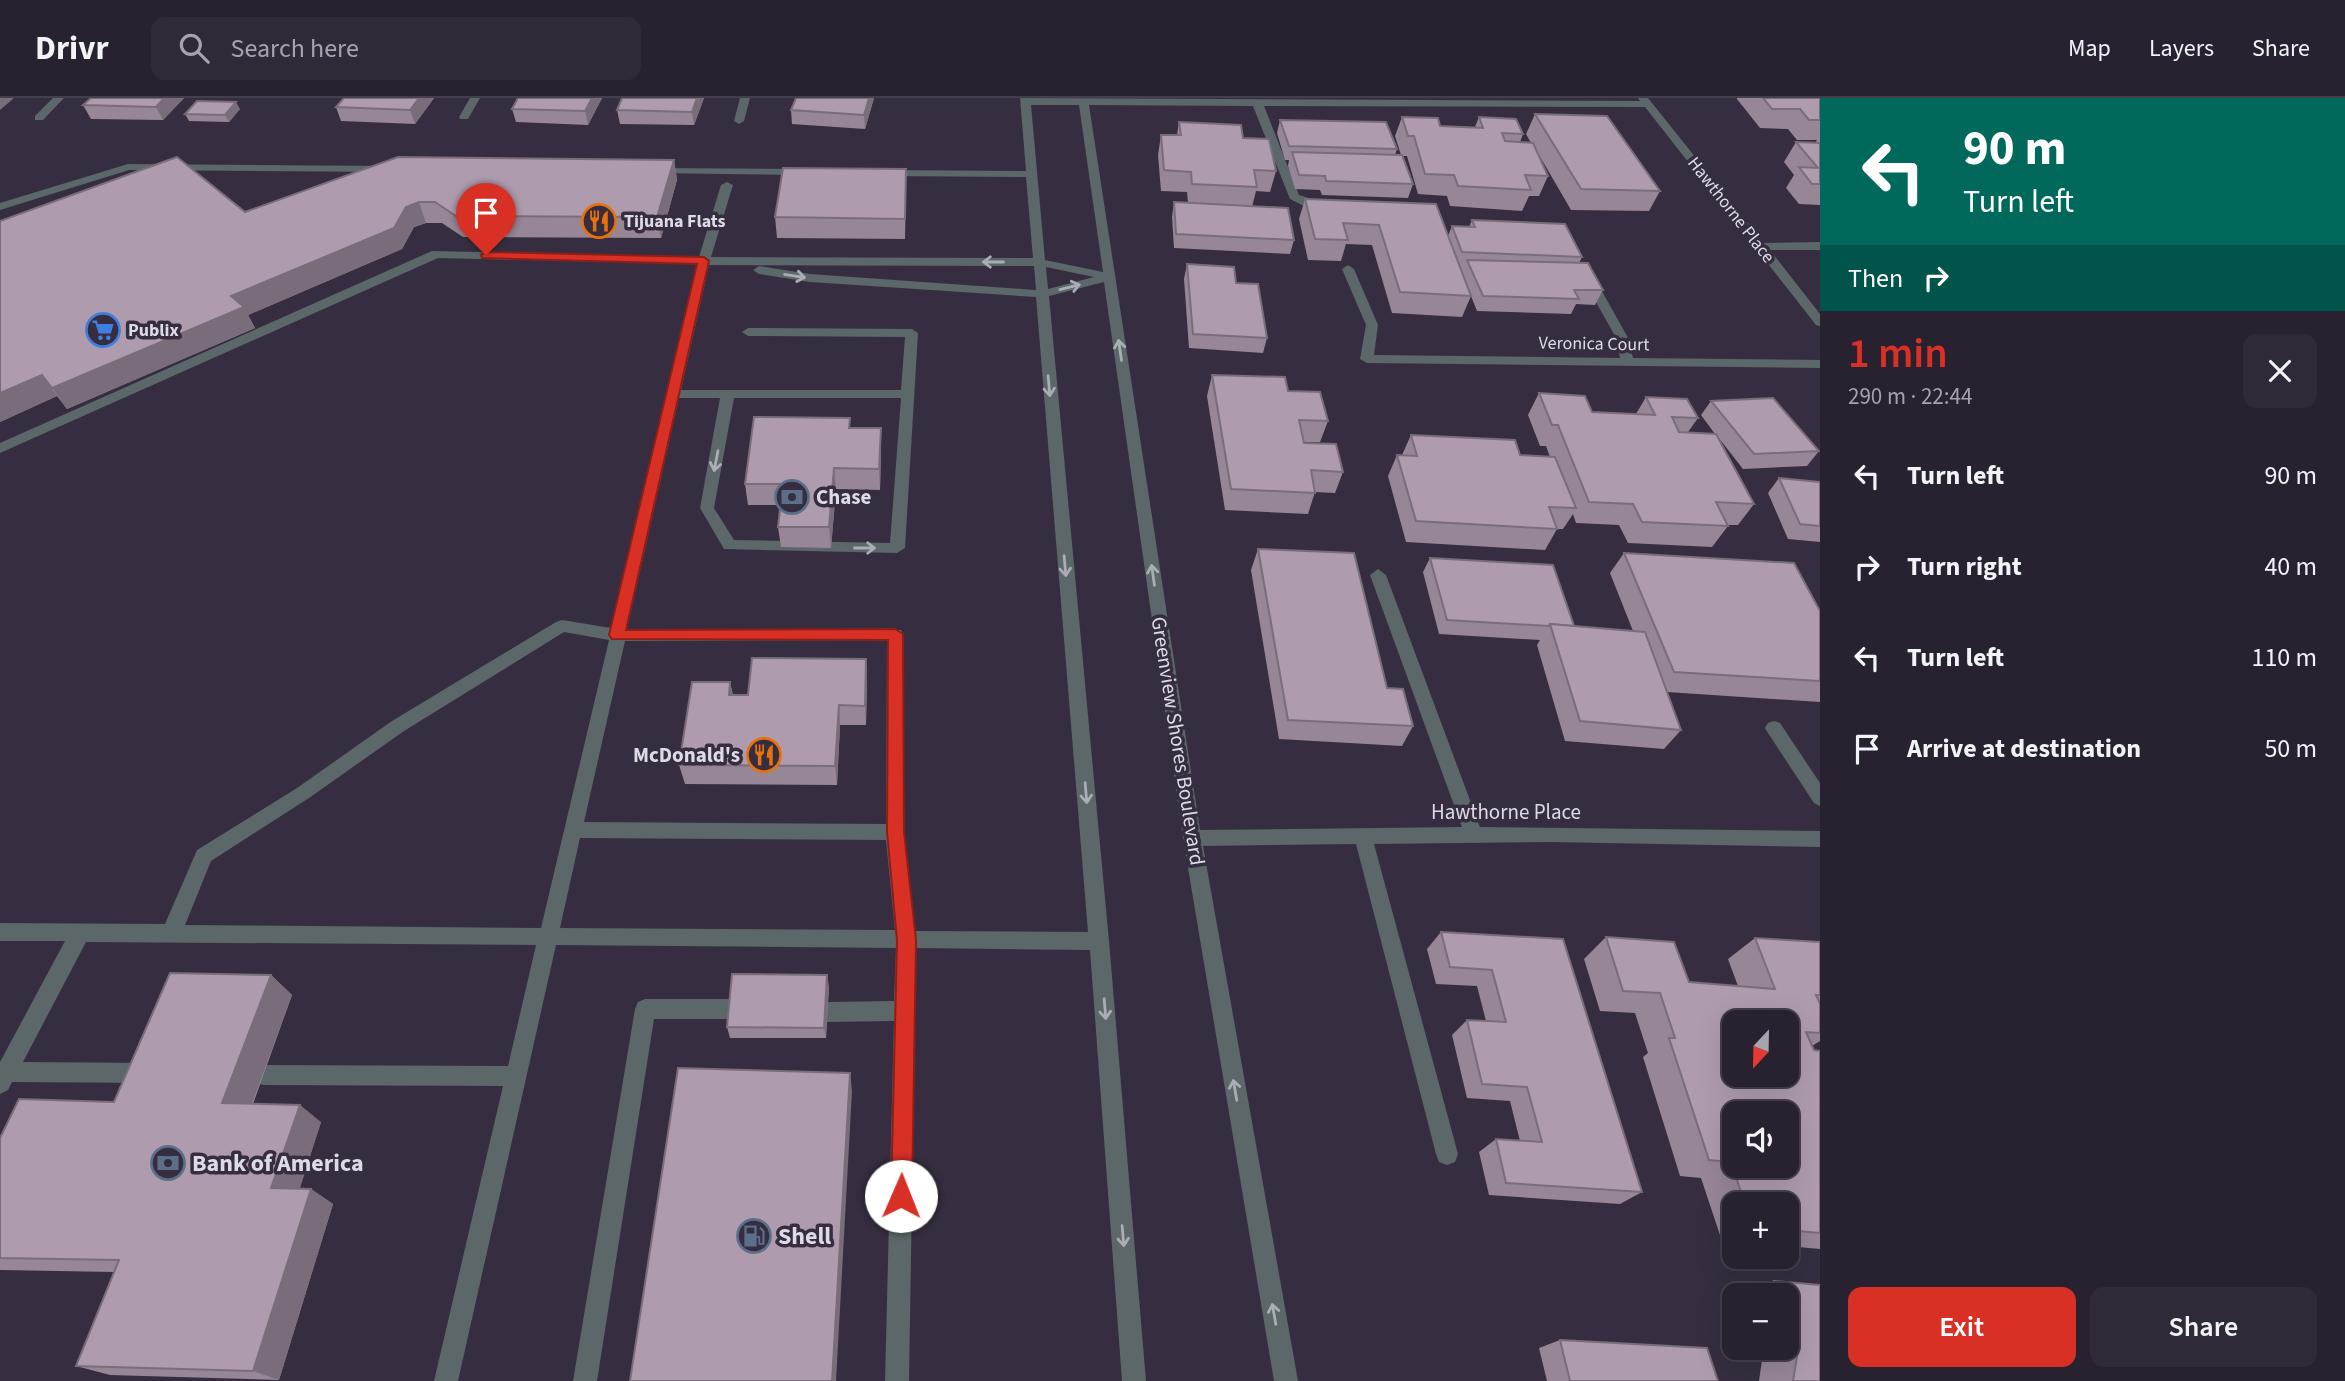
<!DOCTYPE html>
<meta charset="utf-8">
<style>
:root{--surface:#282230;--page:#302a38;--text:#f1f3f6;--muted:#a5a4ab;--line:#443f4c;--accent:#d93025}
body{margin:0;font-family:"Source Sans 3",sans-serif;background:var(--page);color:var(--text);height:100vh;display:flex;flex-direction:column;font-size:26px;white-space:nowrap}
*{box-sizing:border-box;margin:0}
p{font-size:23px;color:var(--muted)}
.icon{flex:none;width:38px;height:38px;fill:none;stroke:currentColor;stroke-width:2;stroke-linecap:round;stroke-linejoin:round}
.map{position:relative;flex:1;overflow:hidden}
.panel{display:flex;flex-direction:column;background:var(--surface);width:525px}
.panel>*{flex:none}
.guide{background:#00695c;color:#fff;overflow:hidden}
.needle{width:46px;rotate:202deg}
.controls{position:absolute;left:1722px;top:912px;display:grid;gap:14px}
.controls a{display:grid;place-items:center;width:77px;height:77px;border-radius:14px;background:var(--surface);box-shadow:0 7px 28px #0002,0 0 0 2px var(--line);font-size:35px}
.pin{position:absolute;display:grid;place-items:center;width:60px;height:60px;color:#fff;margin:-72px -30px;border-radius:50% 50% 50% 0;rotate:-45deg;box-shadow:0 0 7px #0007}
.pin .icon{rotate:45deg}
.me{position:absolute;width:77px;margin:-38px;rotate:1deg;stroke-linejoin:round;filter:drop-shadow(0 0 5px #0008)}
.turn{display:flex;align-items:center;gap:24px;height:147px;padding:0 28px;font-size:32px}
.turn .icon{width:91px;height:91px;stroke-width:2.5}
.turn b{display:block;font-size:49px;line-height:60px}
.then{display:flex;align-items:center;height:66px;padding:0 28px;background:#0003;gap:14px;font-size:26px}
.round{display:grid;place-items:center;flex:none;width:74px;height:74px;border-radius:14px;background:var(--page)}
.headline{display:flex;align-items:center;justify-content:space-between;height:119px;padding:0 28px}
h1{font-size:42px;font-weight:600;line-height:52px;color:var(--accent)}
.primary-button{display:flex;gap:14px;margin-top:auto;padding:14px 28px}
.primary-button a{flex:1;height:80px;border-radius:14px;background:var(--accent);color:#fff;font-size:28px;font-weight:600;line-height:80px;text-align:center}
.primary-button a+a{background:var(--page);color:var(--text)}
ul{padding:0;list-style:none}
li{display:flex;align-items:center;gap:21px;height:91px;padding:0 28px}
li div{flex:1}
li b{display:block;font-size:26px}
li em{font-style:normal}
header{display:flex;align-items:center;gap:42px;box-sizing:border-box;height:98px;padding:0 35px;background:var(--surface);border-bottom:2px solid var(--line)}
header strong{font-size:33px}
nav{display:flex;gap:38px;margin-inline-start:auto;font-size:24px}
.search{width:490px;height:63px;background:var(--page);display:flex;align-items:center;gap:18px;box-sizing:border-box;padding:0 24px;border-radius:14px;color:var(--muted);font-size:26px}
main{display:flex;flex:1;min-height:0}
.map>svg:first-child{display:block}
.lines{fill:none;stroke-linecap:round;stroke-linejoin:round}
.minor{fill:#5b6768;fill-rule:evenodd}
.wall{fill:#968696}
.shaded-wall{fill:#7a6d7a}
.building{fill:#ae9cae;stroke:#7a6d7a;stroke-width:2;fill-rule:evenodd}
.oneway{stroke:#aaadb4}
.route{fill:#d93025;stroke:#8d1f18;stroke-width:2}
.labels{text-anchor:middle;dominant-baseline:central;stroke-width:7;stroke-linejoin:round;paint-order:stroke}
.far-street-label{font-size:18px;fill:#dfdbe6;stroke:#362e40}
.far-poi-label{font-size:18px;font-weight:bold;fill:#dfdbe6;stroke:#362e40;text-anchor:start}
.poi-label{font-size:21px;font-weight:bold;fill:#dfdbe6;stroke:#362e40;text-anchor:start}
.street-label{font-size:21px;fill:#dfdbe6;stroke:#362e40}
.near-poi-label{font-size:24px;font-weight:bold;fill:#dfdbe6;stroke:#362e40;text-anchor:start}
</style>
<header>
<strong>Drivr</strong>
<div class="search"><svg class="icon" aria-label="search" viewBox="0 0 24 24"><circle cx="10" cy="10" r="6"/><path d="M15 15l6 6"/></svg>Search here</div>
<nav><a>Map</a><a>Layers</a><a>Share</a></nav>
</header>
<main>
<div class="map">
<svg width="1820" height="1283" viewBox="0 0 1820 1283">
<rect width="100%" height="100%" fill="#362e40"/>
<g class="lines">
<g class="minor">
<polygon points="53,0 64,0 43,22 35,22 35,18"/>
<polygon points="470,0 480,0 468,21 460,21 459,19"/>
<polygon points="740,0 750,0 744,23 739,26 734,23"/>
<path d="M 1020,0 L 1640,3 L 1638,0 L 1648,0 L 1764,145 L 1820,144 L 1820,152 L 1770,152 L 1820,216 L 1820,228 L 1816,227 L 1645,9 L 1264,8 L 1299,97 L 1331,107 L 1331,111 L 1327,112 L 1302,107 L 1290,101 L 1253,8 L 1089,7 L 1200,732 L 1462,729 L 1370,477 L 1378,471 L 1386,477 L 1480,729 L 1820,733 L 1820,749 L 1551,744 L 1374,746 L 1458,1056 L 1455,1064 L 1447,1067 L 1439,1064 L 1436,1056 L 1356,746 L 1203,748 L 1298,1283 L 1274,1283 L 1183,740 L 1104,184 L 1049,198 L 1109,843 L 1146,1283 L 1122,1283 L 1090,852 L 916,850 L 909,1283 L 885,1283 L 894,923 L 827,924 L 820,921 L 817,914 L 820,907 L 827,904 L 894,903 L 896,850 L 556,847 L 458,1283 L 434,1283 L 503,988 L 263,987 L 255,984 L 252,977 L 255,970 L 263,967 L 508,968 L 536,847 L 86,844 L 23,964 L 151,965 L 159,968 L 162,975 L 159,982 L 151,985 L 12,984 L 8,992 L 0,996 L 0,964 L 65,843 L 0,843 L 0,825 L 165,826 L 197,752 L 297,690 L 392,623 L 556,524 L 562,522 L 611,530 L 697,166 L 438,160 L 0,355 L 0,345 L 432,153 L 699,159 L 721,87 L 727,84 L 733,87 L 711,159 L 1033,160 L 1026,79 L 884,78 L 879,75 L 884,72 L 1026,73 ZM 1031,7 L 1079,7 L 1103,174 L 1045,162 ZM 709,167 L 1034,168 L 1036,192 L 810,176 L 759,168 L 753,172 L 759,176 L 810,184 L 1036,199 L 1088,834 L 915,833 L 904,734 L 903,536 L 901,532 L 627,531 L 679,300 L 720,300 L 700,410 L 724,451 L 897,455 L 905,450 L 918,235 L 912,231 L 748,230 L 742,234 L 748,238 L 905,239 L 901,292 L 681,292 ZM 1046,169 L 1094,179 L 1048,191 ZM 734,300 L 901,300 L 890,445 L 734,442 L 714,410 ZM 564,534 L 609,542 L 541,830 L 185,827 L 211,763 L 309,700 L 404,633 ZM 887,542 L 886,726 L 584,724 L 625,543 ZM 580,740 L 886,742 L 895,832 L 560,830 Z"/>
<polygon points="128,66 387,68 392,71 387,74 129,72 0,112 0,105"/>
<polygon points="653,70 803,71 808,74 803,77 649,75 649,71"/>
<polygon points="1348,167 1354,171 1378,227 1374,257 1620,260 1615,238 1582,179 1588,175 1594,179 1627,238 1633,260 1820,262 1820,270 1367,265 1360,261 1366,227 1342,171"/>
<polygon points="1774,623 1780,625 1820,685 1820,708 1814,705 1768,635 1765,630 1768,625"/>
<polygon points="645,901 733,901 740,904 743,911 740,918 733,921 654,921 597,1283 573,1283 635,911 638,904"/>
</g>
</g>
<g class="wall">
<polygon points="91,0 184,0 163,22 91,21 83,7"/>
<polygon points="344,0 434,0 415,26 341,23 336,9"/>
<polygon points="518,0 602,0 588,27 516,24 512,11"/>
<polygon points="704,0 694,27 620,26 617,12"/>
<polygon points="796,0 874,0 865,31 792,26 791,12"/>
<polygon points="1737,0 1820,0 1820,107 1799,106 1786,90 1794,77 1784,64 1796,44 1815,45 1817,42 1797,42 1788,31 1760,30 1737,1"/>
<polygon points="240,11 229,24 189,23 185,16"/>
<polygon points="1535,16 1660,93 1649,113 1571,112 1539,57 1548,78 1539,98 1529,98 1522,113 1450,108 1447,98 1418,96 1407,58 1402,58 1413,86 1408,100 1322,97 1320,92 1295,91 1288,68 1289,62 1285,62 1277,35 1280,22 1397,51 1395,57 1401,57 1395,38 1402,19 1440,28 1475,29 1479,19 1523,36 1520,44 1531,45 1526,36"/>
<polygon points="1179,24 1243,40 1276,73 1270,94 1256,93 1252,109 1294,142 1290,156 1174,150 1172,119 1174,104 1188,105 1187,94 1161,93 1158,57 1161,37 1177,37"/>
<polygon points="674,62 677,82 661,140 463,139 442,125 426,125 414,129 402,151 248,217 255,230 67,311 57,298 0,324 0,123 245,114"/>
<polygon points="906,92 905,141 777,140 775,119"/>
<polygon points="1305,101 1448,138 1452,128 1469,129 1472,122 1582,159 1579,165 1603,192 1595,207 1576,206 1571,216 1477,213 1471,198 1462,219 1392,215 1372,147 1346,146 1341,163 1308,162 1299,121"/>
<polygon points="1187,166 1236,185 1267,240 1263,255 1189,250 1184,181"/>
<polygon points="1212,277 1288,293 1328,323 1320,344 1304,344 1343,374 1335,395 1315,394 1308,416 1225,412 1207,298"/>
<polygon points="1539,295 1592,314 1636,316 1646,299 1698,320 1688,334 1715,336 1701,317 1711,303 1819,353 1807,368 1743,371 1718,339 1754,406 1738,427 1728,427 1728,428 1712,449 1628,445 1619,427 1576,425 1573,416 1563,431 1557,431 1545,452 1406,444 1388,378 1397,357 1402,357 1411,337 1520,357 1550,359 1546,348 1540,348 1528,317"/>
<polygon points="850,320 850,330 881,352 880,392 836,391 831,450 781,449 778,429 781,407 748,407 745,386"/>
<polygon points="1779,380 1820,384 1820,444 1788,441 1768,395"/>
<polygon points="1258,451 1387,590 1413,628 1402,648 1279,641 1251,472"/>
<polygon points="1624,455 1820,513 1820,604 1667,594 1681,632 1664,651 1565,643 1537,547 1540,542 1439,536 1423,474 1430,460 1574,528 1633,533 1610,475"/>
<polygon points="866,561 867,581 866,627 840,627 837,687 685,686 679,667 730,584 733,597 748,597"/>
<polygon points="1441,834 1563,841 1642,1094 1620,1106 1489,1097 1479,1054 1496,1041 1520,1043 1510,1003 1467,1000 1452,937 1467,922 1486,923 1477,888 1436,886 1427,851"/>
<polygon points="1606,839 1689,884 1738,888 1728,861 1755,840 1820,844 1820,943 1812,948 1814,952 1820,953 1820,1151 1787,1148 1787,1106 1734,1106 1734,1144 1722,1143 1701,1080 1680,1078 1643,959 1648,955 1635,915 1600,913 1584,861"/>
<polygon points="271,877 292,897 253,1006 321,1024 299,1091 311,1091 333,1106 279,1282 110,1277 76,1268 114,1174 0,1172 0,1040 114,1004"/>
<polygon points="829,888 826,940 730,940 727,929"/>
<polygon points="1774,1183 1820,1187 1820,1283 1759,1283 1762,1262 1758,1250 1787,1250 1787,1197 1741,1197 1741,1195"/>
<polygon points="1560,1242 1718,1283 1547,1283 1539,1250"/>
</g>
<g class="shaded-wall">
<polygon points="0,0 14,0 0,12"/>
<polygon points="164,0 184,0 163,22 156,9"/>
<polygon points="419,0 434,0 415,26 410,12"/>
<polygon points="592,0 602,0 588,27 585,13"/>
<polygon points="697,0 704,0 694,27 692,14"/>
<polygon points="869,0 874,0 865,31 864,17"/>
<polygon points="236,4 240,11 229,24 225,17"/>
<polygon points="674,62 677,82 661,140 657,119"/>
<polygon points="419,104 426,125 414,129 402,151 248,217 255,230 67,311 52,290 406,109"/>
<polygon points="42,277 57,298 0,324 0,295"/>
<polygon points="881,330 881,352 880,392 879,371"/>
<polygon points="834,370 836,391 831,450 829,429"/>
<polygon points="866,561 867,581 866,627 865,608"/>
<polygon points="730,584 734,604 729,597"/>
<polygon points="839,607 840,627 837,687 835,668"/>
<polygon points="271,877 292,897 246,1022 222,1005"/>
<polygon points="827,877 829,888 826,940 824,930"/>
<polygon points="850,975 852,993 836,1283 832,1283"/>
<polygon points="300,1007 321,1024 295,1106 271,1090"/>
<polygon points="311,1091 333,1106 279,1282 253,1273"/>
</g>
<g class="building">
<polygon points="91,0 164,0 156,9 83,7"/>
<polygon points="344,0 419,0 410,12 336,9"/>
<polygon points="518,0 592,0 585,13 512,11"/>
<polygon points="622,0 697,0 692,14 617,12"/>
<polygon points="796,0 869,0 864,17 791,12"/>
<polygon points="1763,0 1820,0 1820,22 1809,22 1800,11 1772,11"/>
<polygon points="197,3 236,4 225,17 185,16"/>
<polygon points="1535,16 1607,18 1660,93 1581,91"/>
<polygon points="1402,19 1438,20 1440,28 1483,30 1479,19 1516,21 1523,36 1502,35 1505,43 1533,45 1548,78 1525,77 1531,92 1458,88 1454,77 1425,76 1414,38 1408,38"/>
<polygon points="1280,22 1386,24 1397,51 1289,48"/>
<polygon points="1179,24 1241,27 1243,40 1269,41 1276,73 1254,72 1257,89 1192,86 1191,74 1164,72 1161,37 1181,37"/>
<polygon points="1796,44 1820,45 1820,86 1812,86 1799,69 1818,70"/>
<polygon points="1292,54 1402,57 1413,86 1326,83 1325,78 1299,77"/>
<polygon points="177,59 245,114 398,59 674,62 657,119 456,118 435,104 419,104 406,109 394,130 231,198 244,209 52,290 42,277 0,295 0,123"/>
<polygon points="783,70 906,71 905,121 775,119"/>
<polygon points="1305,101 1436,106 1471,198 1400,194 1379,127 1343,125 1348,142 1315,141"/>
<polygon points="1174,104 1288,110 1294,142 1176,136"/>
<polygon points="1472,122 1565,126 1582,159 1462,154 1452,128 1475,129"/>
<polygon points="1467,162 1588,165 1603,192 1574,192 1579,201 1483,198"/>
<polygon points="1187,166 1234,169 1236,185 1258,186 1267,240 1193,236"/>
<polygon points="1212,277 1285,279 1288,293 1320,294 1328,323 1299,322 1304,345 1336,346 1343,374 1311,372 1315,395 1231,391"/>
<polygon points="1539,295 1585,298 1592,314 1655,317 1646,299 1687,301 1698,320 1672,319 1679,334 1716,336 1754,406 1716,404 1728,428 1642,424 1633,406 1589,404 1558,327 1552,327"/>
<polygon points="1773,300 1819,353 1754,356 1711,303"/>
<polygon points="754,319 850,320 849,330 881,330 879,371 834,370 829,429 778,429 783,386 745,386"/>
<polygon points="1411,337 1515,342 1520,357 1555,359 1576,410 1549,409 1557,431 1416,423 1397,357 1417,358"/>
<polygon points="1779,380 1820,384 1820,428 1800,426"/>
<polygon points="1258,451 1354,455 1387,590 1403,591 1413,628 1288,622"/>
<polygon points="1624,455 1794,465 1820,513 1820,583 1674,574"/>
<polygon points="1430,460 1553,467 1574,528 1550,526 1549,528 1447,522"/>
<polygon points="1550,526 1645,534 1681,632 1580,623"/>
<polygon points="752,560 866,561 865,608 839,607 835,668 679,667 692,584 730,584 729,597 748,597"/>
<polygon points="1441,834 1563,841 1642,1094 1506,1085 1496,1041 1542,1044 1527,989 1482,986 1467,922 1506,924 1492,872 1450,869"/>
<path d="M 1606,839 L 1674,844 L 1689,884 L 1775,891 L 1755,840 L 1820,844 L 1820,897 L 1816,897 L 1820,906 L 1820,935 L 1806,934 L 1814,952 L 1820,953 L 1820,1135 L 1787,1132 L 1787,1106 L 1745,1106 L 1731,1064 L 1709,1062 L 1669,940 L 1675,940 L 1660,895 L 1623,893 ZM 1734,924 L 1787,924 L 1787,976 L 1734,976 ZM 1734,1015 L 1787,1015 L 1787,1068 L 1734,1068 Z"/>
<polygon points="170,875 271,877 222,1005 300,1007 271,1090 311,1091 253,1273 76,1268 119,1162 0,1160 0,1040 19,1001 114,1004"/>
<polygon points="732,876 827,877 824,930 727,929"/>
<polygon points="678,970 850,975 832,1283 630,1283"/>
<polygon points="1774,1183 1820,1187 1820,1283 1793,1283 1798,1252 1787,1221 1787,1197 1779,1197"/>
<polygon points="1560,1242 1707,1250 1718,1283 1570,1283"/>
</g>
<defs><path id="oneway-shaft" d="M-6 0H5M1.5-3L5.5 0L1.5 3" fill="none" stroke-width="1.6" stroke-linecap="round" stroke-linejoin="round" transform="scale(1.75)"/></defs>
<g class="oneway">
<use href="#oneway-shaft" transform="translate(993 164) rotate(-180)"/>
<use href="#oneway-shaft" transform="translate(795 178) rotate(9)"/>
<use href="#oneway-shaft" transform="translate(1070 189) rotate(-14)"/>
<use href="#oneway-shaft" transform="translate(1120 252) rotate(-98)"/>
<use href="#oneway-shaft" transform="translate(1049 288) rotate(85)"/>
<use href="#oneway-shaft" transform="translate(716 363) rotate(101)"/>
<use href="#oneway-shaft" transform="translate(865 450)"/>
<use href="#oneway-shaft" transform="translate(1065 468) rotate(85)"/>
<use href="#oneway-shaft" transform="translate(1153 477) rotate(-98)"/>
<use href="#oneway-shaft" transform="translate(1086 695) rotate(85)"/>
<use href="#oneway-shaft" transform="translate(1105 911) rotate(85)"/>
<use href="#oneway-shaft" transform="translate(1235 992) rotate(-100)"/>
<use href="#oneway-shaft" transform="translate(1123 1138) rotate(85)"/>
<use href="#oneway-shaft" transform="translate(1274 1216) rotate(-100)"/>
</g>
<polygon class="route" points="486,154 704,159 709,163 626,532 895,531 903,536 904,734 916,842 912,1098 909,1105 901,1108 894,1105 891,1098 897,842 887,734 888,542 612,541 609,537 697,166 482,160 481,157"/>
<defs>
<g id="restaurant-ring" transform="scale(1.75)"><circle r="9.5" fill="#362e40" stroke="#e8710a" stroke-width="1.5"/><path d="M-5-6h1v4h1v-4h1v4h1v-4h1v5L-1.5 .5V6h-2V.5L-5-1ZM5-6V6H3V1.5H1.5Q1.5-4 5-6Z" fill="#e8710a"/></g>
<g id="supermarket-ring" transform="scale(1.75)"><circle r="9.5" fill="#362e40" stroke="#3f7fe0" stroke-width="1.5"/><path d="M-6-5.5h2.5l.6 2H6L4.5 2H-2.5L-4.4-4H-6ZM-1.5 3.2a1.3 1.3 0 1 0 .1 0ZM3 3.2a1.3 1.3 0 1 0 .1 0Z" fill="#3f7fe0"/></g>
<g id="bank-ring" transform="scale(1.75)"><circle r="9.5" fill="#362e40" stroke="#5c6f8a" stroke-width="1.5"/><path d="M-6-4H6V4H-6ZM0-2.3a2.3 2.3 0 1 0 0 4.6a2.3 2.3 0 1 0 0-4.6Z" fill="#5c6f8a"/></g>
<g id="fuel-ring" transform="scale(1.75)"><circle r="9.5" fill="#362e40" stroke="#5c6f8a" stroke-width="1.5"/><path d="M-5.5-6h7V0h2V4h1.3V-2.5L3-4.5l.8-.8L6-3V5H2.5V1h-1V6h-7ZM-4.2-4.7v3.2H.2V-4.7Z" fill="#5c6f8a"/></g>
</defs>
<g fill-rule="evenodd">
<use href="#restaurant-ring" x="599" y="123"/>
<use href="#supermarket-ring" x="103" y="232"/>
<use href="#bank-ring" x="792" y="399"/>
<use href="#restaurant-ring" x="764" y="657"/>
<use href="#bank-ring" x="168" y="1065"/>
<use href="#fuel-ring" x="754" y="1138"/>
</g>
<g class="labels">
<g class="far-street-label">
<text transform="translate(1731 112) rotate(52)">Hawthorne Place</text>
<text transform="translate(1594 246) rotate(1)">Veronica Court</text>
</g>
<g class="far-poi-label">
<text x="624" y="123">Tijuana Flats</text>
<text x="128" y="232">Publix</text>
</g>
<g class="poi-label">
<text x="816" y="399">Chase</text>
<text x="740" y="657" text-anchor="end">McDonald's</text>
</g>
<g class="street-label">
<text transform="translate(1178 643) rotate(81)">Greenview Shores Boulevard</text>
<text x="1506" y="714">Hawthorne Place</text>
</g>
<g class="near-poi-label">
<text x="192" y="1065">Bank of America</text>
<text x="778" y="1138">Shell</text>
</g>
</g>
</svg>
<div class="controls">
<a><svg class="needle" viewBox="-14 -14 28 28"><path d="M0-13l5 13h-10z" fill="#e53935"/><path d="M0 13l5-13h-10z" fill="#a5a4ab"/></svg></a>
<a><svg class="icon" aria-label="sound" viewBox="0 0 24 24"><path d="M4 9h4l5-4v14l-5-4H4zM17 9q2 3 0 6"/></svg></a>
<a>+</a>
<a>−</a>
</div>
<div class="pin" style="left:486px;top:157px;background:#d93025"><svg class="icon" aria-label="arrive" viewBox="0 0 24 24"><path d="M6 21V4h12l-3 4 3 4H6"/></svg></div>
<svg class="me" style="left:901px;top:1098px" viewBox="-20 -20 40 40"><circle r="19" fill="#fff"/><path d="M0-13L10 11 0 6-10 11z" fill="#d93025"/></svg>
</div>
<section class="panel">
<div class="guide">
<div class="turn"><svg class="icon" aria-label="left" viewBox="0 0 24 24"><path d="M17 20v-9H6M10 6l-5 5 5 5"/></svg><div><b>90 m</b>Turn left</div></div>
<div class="then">Then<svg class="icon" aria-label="right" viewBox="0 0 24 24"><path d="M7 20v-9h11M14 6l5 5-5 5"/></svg></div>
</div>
<div class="headline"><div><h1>1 min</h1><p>290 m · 22:44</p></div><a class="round"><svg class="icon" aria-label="close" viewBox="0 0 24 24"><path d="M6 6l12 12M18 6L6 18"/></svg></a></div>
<ul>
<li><svg class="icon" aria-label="left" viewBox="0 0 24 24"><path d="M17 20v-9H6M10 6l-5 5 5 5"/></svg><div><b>Turn left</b></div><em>90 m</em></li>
<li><svg class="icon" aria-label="right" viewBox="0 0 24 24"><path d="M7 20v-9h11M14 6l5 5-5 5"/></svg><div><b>Turn right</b></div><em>40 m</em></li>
<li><svg class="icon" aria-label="left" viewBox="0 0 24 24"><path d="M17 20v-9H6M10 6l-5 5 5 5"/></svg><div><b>Turn left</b></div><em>110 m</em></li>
<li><svg class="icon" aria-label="arrive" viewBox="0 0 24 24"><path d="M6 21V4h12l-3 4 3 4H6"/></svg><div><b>Arrive at destination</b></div><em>50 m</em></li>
</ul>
<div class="primary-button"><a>Exit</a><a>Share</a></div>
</section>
</main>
